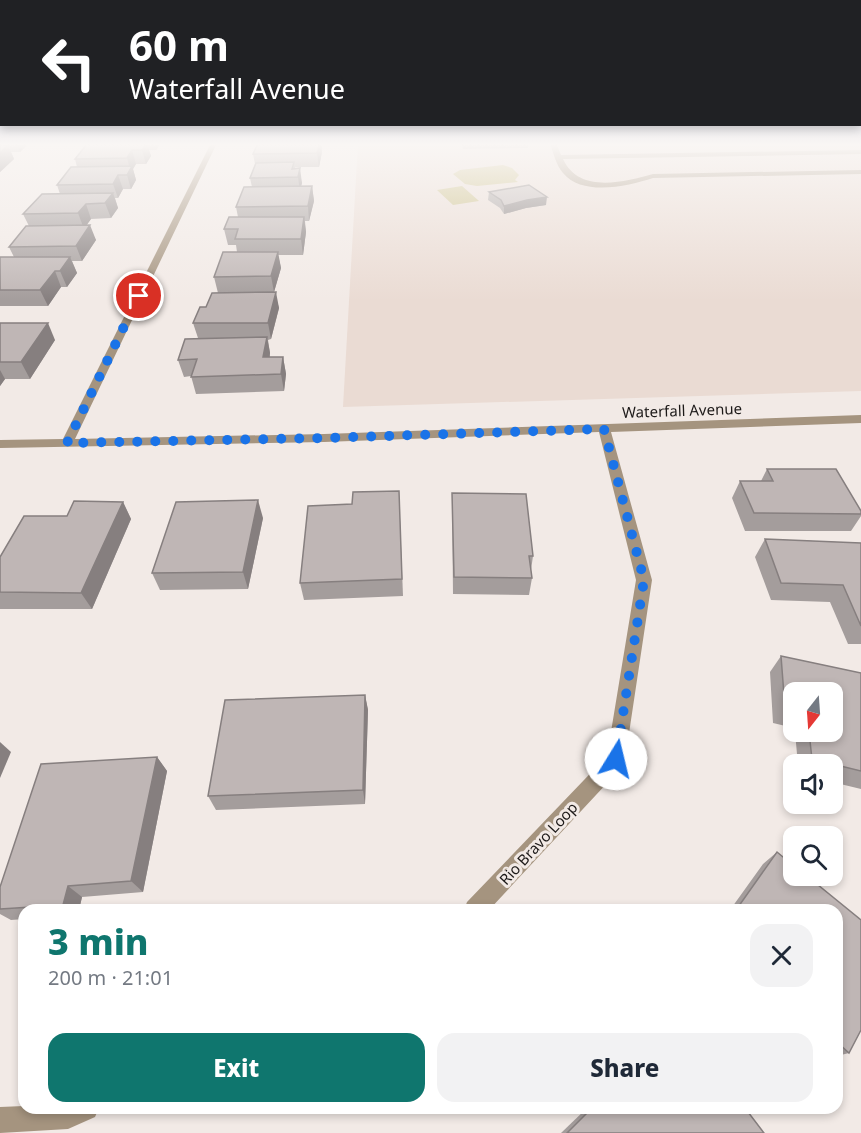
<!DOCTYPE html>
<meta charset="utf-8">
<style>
:root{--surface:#fff;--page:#f2f2f3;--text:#1f2937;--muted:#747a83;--accent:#0f766e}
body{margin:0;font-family:"Noto Sans",sans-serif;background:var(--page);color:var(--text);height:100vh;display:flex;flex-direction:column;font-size:22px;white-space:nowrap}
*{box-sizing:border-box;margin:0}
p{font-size:20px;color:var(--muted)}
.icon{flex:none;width:33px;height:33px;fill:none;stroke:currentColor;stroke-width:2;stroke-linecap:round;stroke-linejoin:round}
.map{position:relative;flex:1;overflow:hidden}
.details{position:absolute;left:18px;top:904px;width:825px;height:210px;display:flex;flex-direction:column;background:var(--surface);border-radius:18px;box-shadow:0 3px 9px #0003}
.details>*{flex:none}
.top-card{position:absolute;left:0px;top:0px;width:861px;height:126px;box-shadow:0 3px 9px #0003;background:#202124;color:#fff;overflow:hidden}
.needle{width:39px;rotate:197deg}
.controls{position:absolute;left:783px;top:682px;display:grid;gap:12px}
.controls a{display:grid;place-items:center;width:60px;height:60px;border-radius:12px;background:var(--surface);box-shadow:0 3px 9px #0003;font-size:30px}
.pin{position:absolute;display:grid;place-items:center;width:51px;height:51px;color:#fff;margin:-26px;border:3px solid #fff;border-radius:50%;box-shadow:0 2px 6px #0007}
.me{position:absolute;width:66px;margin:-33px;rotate:9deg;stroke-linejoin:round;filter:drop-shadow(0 0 4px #0008)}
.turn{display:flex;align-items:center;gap:21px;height:126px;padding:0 30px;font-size:27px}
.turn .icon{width:78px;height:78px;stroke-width:2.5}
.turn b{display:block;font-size:42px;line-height:51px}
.round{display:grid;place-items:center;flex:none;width:63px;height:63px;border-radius:18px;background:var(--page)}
.overview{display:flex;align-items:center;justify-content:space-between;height:102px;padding:0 30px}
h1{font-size:36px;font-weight:800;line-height:45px;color:var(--accent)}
.button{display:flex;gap:12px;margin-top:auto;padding:12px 30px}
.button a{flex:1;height:69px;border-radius:18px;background:var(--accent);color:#fff;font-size:24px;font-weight:800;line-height:69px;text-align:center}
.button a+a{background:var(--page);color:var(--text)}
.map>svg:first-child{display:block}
.built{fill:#eadbd3}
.green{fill:#c7bb7e}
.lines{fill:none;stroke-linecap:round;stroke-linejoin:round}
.minor{fill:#a5947f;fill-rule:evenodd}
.wall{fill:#a49d9c}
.shaded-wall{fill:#867f7f}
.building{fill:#bfb6b5;stroke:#867f7f;stroke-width:1.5}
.route{stroke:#1a73e8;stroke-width:10;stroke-dasharray:0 18}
.labels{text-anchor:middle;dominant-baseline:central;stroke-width:6;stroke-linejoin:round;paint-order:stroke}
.street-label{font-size:15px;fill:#1c1918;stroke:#f2eae6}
</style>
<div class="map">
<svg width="861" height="1133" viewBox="0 0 861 1133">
<rect width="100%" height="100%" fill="#f2eae6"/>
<polygon class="built" points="358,143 861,143 861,391 343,407"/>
<g class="green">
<polygon points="503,165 512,168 519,175 515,180 518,182 477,186 465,184 453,174 460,170"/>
<polygon points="462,186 479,201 453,205 437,190"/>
</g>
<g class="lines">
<g class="minor">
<polygon points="211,143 217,143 75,439 324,434 861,415 861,423 611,432 652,580 625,760 623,766 489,910 464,910 467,902 607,756 636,580 599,432 324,442 0,448 0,440 63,439"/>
<path d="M 550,143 L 556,143 L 561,155 L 861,150 L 861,154 L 563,159 C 579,194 624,182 653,174 L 861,170 L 861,174 L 653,178 C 628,186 583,197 563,173 C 556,165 553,152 550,143 Z"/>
<polygon points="24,1106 24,1108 99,1108 95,1117 68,1129 0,1133 0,1107"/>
</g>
</g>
<g class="wall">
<polygon points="0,143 25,143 26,146 20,152 11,152 14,159 0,172"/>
<polygon points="90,143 161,143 156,150 149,150 151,156 146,164 136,164 133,169 136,180 131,189 123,189 118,198 115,198 118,208 111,218 91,219 86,225 96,240 82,261 72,261 77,273 67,287 61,287 48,306 0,306 0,257 14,257 9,247 29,226 23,214 60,194 57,185 77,167 75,159"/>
<polygon points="258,143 321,143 322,152 319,167 295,167 302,183 301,186 312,186 314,201 309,221 305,221 306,232 303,255 278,255 281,268 274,292 279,308 271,339 268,340 270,353 270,357 283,357 286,374 284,391 196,394 191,376 184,377 178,360 198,338 193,323 218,293 214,277 237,252 236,245 228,245 224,229 238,217 236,207 252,187 250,178 255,164 253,154"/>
<polygon points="461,143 528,143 528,148 463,149"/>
<polygon points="489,192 546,205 526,208 504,214 500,208 488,200"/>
<polygon points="0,323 55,340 30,379 5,379 0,386"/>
<polygon points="767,469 861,511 861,516 851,531 745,531 732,498 740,481 761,481"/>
<polygon points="399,491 403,596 304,600 300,583 352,504"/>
<polygon points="452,493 533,556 531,570 532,578 529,595 453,594"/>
<polygon points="123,502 131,519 92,609 0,609 0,557"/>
<polygon points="263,518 248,589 160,590 152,573"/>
<polygon points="765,539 861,543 861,644 848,644 830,602 771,600 755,557"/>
<polygon points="781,656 861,673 861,789 832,782 832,765 798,765 795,732 832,732 794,693 794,728 773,723 770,672"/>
<polygon points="365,695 368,710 365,804 216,810 208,796"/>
<polygon points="157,757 167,771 143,892 82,897 79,910 24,910 24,919 11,920 0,914 0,887"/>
<polygon points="777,852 794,866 794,876 807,876 861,920 861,1030 849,1053 837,1056 837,910 730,910 763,864"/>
<polygon points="587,1108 745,1108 764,1133 561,1133"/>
</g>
<g class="shaded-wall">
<polygon points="16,143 25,143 26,146 20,152"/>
<polygon points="147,143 151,156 146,164 142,150"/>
<polygon points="154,143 161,143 156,150"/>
<polygon points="320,143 321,143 322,152 319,167 317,153"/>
<polygon points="8,145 14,159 0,172 0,153"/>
<polygon points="132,150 136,164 133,169 136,180 131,189 127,175 130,169 127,158"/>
<polygon points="300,168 302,183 300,191 298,177"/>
<polygon points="118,175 123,189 118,198 113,184"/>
<polygon points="312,186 314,201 309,221 308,206"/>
<polygon points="113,193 118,208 111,218 105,203"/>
<polygon points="547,197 546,205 526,208 504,214 504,206 527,200"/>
<polygon points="86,204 91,219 84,229 78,213"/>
<polygon points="304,217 306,232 303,255 301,239"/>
<polygon points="90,225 96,240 82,261 76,246"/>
<polygon points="278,252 281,268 274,292 271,276"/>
<polygon points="70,257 77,273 67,287 60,271"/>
<polygon points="55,271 61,287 48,306 40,290"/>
<polygon points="276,292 279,308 271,339 268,323"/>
<polygon points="48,323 55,340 30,379 21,362"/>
<polygon points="267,337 270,353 266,374 263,357"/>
<polygon points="283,357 286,374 284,391 281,374"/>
<polygon points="0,370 5,379 0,386"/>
<polygon points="258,500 263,518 248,589 243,572"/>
<polygon points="123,502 131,519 92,609 81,593"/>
<polygon points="365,695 368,710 365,804 363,790"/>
<polygon points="0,742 11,752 0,778"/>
<polygon points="157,757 167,771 143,892 131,881"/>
<polygon points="68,886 82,897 79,910 71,910 63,905"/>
</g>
<g class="building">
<polygon points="147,143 142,150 132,150 127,158 75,159 87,144"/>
<polygon points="258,143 320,143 317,153 253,154"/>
<polygon points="0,145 8,145 0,153"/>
<polygon points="294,162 292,169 300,168 298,177 250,178 256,163"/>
<polygon points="132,166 127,175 118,175 113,184 57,185 71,167"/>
<polygon points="529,185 547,197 527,200 504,206 501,200 489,192"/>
<polygon points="312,186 308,206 236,207 244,187"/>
<polygon points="113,193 105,203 86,204 78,213 23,214 42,194"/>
<polygon points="229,217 304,217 301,239 235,239 238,229 224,229"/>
<polygon points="90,225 76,246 9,247 26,226"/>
<polygon points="223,252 278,252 271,276 214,277"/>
<polygon points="0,257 70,257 60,271 55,271 40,290 0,290"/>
<polygon points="276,292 268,323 193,323 200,307 206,307 212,293"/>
<polygon points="0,323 48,323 21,362 0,362"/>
<polygon points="267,337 263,357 283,357 281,374 191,377 197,359 178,360 185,339"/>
<polygon points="767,469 836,469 861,511 861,514 754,513 740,481 773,481"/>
<polygon points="399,491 402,579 300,583 308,506 352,504 353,492"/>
<polygon points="452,493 526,494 533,556 529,556 532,578 454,577"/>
<polygon points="258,500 243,572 152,573 176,502"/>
<polygon points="74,501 123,502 81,593 0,592 0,557 24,516 67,516"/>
<polygon points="765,539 861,543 861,626 843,585 781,583"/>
<polygon points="781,656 861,673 861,771 812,759 809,732 832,732 832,693 794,693 794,710 785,708"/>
<polygon points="365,695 363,790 208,796 225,700"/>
<polygon points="157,757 131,881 68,886 63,905 0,909 0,887 41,764"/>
<polygon points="777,852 794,866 794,876 807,876 861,920 861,1030 849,1053 837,1042 837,910 736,910"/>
<polygon points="592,1108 745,1108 764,1133 567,1133"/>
</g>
<linearGradient id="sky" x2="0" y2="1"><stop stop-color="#a0a7ce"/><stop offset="0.48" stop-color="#f9f6f4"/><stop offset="1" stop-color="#f9f6f4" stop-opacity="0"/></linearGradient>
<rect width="861" height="301" fill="url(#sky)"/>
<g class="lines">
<polyline class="route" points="139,296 67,443 324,438 604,429 644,580 616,759"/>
</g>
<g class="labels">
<g class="street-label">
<text transform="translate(682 410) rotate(-2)">Waterfall Avenue</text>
<text transform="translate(538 843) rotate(-47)">Rio Bravo Loop</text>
</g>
</g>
</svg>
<div class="controls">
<a><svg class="needle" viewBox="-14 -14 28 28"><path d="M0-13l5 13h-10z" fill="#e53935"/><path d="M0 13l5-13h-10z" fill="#747a83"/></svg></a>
<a><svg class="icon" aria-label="sound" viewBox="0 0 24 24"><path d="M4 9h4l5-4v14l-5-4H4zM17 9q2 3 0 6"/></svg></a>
<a><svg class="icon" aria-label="search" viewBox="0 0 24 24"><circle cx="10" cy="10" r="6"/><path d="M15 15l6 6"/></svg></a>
</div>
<div class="pin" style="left:139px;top:296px;background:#d93025"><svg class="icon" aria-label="arrive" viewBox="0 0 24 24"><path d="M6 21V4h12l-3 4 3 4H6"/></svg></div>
<svg class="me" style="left:616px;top:759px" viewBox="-20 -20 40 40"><circle r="19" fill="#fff"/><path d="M0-13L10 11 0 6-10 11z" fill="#1a73e8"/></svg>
<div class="top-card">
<div class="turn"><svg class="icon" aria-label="left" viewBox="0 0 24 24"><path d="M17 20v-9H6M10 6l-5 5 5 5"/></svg><div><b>60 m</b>Waterfall Avenue</div></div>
</div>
<section class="details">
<div class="overview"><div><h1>3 min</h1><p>200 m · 21:01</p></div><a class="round"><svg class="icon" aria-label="close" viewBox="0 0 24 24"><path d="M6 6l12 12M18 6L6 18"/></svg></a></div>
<div class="button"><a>Exit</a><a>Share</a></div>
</section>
</div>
